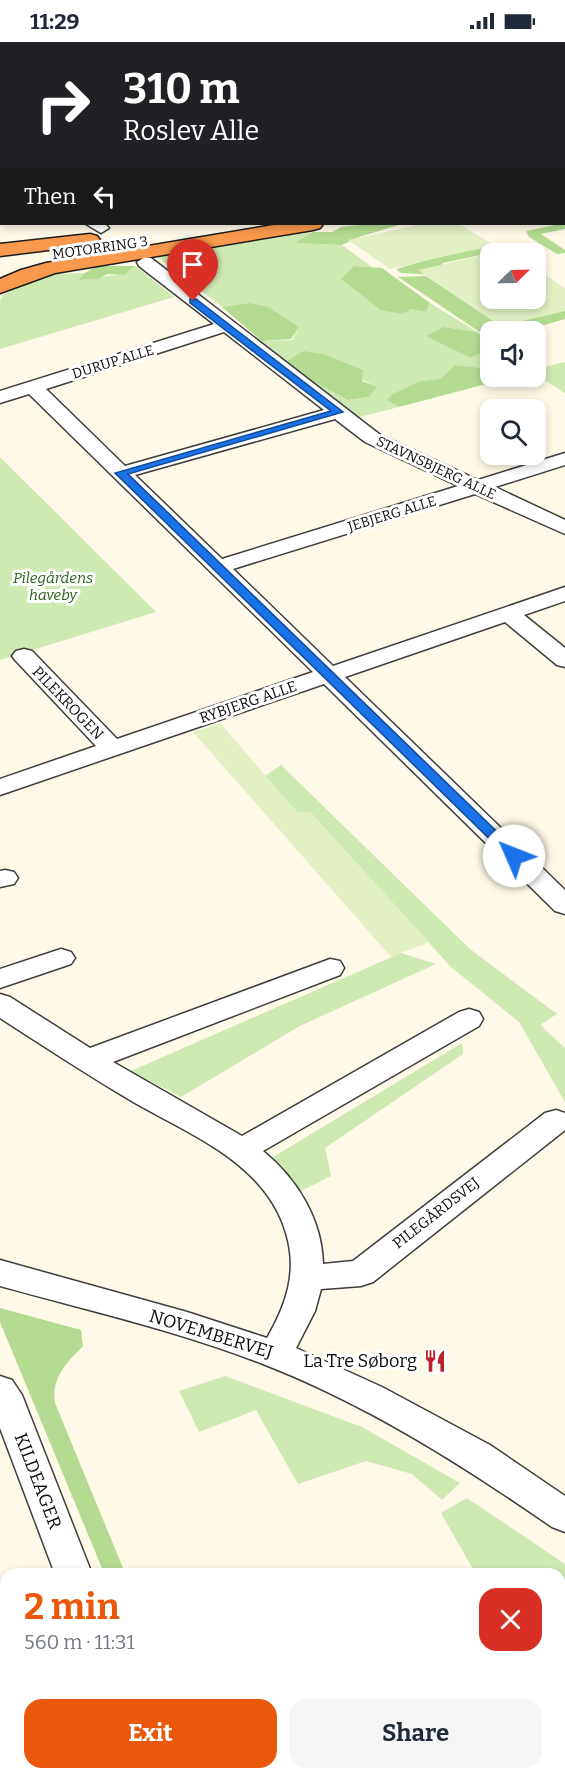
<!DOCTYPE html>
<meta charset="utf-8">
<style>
:root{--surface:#fff;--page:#f6f6f7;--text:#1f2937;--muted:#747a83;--accent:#ea580c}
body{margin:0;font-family:Bitter,serif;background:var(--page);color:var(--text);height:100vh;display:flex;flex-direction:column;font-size:22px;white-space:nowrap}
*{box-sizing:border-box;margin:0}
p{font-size:20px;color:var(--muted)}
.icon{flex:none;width:33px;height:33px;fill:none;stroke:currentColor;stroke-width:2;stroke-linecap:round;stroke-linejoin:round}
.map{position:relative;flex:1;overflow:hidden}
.side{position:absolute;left:0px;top:1526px;width:566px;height:212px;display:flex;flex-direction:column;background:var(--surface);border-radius:18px 18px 0 0;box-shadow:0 3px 9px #0003}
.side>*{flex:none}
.top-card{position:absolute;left:0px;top:0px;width:566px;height:183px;box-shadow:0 3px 9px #0003;background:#202124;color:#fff;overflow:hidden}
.needle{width:39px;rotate:67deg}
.buttons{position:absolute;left:480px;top:201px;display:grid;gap:12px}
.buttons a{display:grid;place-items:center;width:66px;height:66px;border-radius:12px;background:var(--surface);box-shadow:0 3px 9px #0003;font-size:30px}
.pin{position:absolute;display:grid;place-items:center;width:51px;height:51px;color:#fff;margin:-62px -26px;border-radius:50% 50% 50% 0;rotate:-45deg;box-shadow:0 0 6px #0007}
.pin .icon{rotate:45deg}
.me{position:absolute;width:66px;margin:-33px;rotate:314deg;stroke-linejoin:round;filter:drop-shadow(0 0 4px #0008)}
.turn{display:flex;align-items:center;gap:21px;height:126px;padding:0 24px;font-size:27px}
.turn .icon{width:78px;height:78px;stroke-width:2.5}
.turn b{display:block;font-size:42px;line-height:51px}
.then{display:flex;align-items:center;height:57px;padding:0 24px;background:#0003;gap:12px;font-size:22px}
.round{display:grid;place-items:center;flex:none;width:63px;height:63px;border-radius:18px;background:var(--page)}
.summary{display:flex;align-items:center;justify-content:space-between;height:102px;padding:0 24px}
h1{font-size:36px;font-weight:700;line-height:45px;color:var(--accent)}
.button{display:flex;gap:12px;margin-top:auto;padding:12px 24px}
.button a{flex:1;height:69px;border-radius:18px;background:var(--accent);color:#fff;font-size:24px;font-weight:700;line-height:69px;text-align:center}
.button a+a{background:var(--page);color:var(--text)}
.status{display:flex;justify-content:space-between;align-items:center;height:42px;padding:0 30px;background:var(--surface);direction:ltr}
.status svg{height:16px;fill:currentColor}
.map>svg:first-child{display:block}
.green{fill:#cfe9b2}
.forest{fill:#b3db91}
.pitch{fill:#e2f0c4}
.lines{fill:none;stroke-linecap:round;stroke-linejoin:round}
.minor-casing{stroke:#3e3e3e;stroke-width:3}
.highway-casing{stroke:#1c1c1c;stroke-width:3}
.minor{fill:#fff;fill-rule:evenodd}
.highway{fill:#f9994d;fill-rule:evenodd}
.route{fill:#1a73e8;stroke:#114b97;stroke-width:1.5}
.labels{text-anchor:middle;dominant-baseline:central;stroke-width:6;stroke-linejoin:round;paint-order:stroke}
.far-street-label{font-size:14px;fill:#0b0b0b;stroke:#fff}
.park-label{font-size:15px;font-style:italic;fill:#2a631a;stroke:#fff}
.street-label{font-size:15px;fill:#0b0b0b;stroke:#fff}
.near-street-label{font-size:18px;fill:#0b0b0b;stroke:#fff}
.near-poi-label{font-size:18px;fill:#0b0b0b;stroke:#fff;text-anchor:end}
</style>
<div class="status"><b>11:29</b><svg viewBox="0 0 49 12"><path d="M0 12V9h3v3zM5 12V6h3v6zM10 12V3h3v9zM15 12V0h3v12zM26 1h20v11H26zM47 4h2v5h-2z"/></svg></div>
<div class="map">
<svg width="565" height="1736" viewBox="0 0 565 1736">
<rect width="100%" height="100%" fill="#fffae8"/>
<g class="green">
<polygon points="313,190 297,201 342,203 372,225 354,224 411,267 426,270 430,261 477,290 444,285 471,316 490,307 490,327 455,323 440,337 420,339 387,358 399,365 359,375 314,340 349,358 369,355 377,345 303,309 287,319 262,299 292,298 299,285 249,261 222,265 156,214"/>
<path d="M 135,224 L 174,255 L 0,307 L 0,259 L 4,252 L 46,232 L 85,231 L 79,238 C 97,238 106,232 124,233 Z"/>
<polygon points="565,320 565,351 536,333 536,327"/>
<polygon points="0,415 156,570 0,618"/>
<polygon points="281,723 470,907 557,972 540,983 565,1006 565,1060 519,980 451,925 311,771 297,770 265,734"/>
<polygon points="401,911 436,922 300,984 181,1055 131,1029"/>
<polygon points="462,1001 463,1012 325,1106 331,1134 301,1149 273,1115"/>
<polygon points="225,1334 362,1385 460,1441 442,1458 412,1432 366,1419 298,1442 256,1368 199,1390 179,1349"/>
<polygon points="467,1456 565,1522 565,1595 560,1597 560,1532 475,1531 441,1471"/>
</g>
<g class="forest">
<polygon points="565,181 565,187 541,192 565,208 565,211 557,212 529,195 526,189"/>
<polygon points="370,182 402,182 359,195 342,203 295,201 313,190 332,190 341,185"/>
<polygon points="488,205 504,208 443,221 435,233 401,231 396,227 441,214"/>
<polygon points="97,224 135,224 124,233 107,232 99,237 78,238 85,231"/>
<polygon points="354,224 382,226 430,261 426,270 411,267 403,272 381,268 341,237"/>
<polygon points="426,234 501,284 565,268 565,277 524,289 490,290 490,297 398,235"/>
<polygon points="249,261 268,265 299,285 291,297 262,299 222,265"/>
<polygon points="444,285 477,290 490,300 490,307 471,316 426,294"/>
<polygon points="303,309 323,312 363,328 362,339 377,345 369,355 348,358 314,340 287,319"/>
<polygon points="455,323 490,327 490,334 505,337 399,365 387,358 393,352 420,339 440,337"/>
<path d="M 0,1266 L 81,1288 L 83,1304 C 67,1320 51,1336 55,1361 L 125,1531 L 104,1531 L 0,1280 Z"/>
</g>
<g class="pitch">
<polygon points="423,182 459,182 494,203 390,227 348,198"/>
<polygon points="505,208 510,211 490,212 490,256 536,256 536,227 565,246 565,269 501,284 418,228"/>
<polygon points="220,681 297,770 311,771 429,900 391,915 193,690"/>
</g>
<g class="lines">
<g class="minor-casing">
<g id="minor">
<polygon points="350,0 364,0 365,2 351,2"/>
<polygon points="388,0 411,0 387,2"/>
<polygon points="525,0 539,0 540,2 526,2"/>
<rect x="0" y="43" width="2" height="8"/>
<polygon points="0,102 2,103 2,112 0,112"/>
<polygon points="86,182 105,182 109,186 101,191"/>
<path d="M 145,215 L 151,216 L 379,392 L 478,438 L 565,411 L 565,423 L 495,445 L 565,478 L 565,492 L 475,452 L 233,527 L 333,624 L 565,545 L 565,559 L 524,573 L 565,606 L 565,625 L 557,623 L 505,580 L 345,635 L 565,848 L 565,872 L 555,869 L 324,642 L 0,753 L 0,737 L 96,704 L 16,619 L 12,614 L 16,609 L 24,607 L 32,609 L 117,697 L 313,630 L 29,352 L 0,361 L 0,349 L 214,282 L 139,224 L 137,220 ZM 224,290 L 324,368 L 125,424 L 46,347 ZM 335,377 L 365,400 L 458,444 L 222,517 L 135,433 Z"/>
<polygon points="5,828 14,830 18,836 14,842 0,845 0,829"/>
<polygon points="61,907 71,910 75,916 71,922 0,946 0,927"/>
<path d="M 330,917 L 340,919 L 344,926 L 340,933 L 113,1020 L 242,1094 L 459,970 L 469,967 L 479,970 L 483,977 L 479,984 L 263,1109 C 297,1137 322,1177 323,1222 L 353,1219 L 545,1071 L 556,1068 L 565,1071 L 565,1088 L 373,1240 L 361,1244 L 321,1247 L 315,1269 L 296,1306 L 382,1345 L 490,1403 L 565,1454 L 565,1490 L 552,1485 C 461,1422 366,1362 263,1322 C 178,1289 87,1268 0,1244 L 0,1218 L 187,1270 L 267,1296 C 286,1263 298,1230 286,1191 C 266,1122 193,1094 135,1061 C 89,1034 45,1005 0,976 L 0,952 L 10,955 L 90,1006 Z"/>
<polygon points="0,1334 12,1338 22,1353 92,1532 55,1532 0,1386"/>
<polygon points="565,1607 565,1643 560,1645 560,1609"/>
<polygon points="132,1731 172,1731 174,1736 134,1736"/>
<polygon points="366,1731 407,1731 409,1736 368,1736"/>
</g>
</g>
<g class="highway-casing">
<g id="highway">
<rect x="564" y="125" width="1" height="12"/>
<polygon points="280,182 323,182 320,186 313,188 55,231 0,251 0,237 21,228 46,221"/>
<polygon points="90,192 97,194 100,198 97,202 0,214 0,202"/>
</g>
</g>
<use href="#minor" class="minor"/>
<use href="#highway" class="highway"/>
</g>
<polygon class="route" points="190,257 196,257 343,370 128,432 519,811 521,814 519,817 510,817 115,431 331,369 190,261"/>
<defs>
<g id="restaurant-bare" transform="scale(1.8)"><path d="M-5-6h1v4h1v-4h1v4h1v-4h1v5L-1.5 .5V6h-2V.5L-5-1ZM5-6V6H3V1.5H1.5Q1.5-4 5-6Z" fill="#bd202a" stroke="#fff" stroke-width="2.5" paint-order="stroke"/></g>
</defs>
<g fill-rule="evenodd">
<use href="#restaurant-bare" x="435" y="1319"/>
</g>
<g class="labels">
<g class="far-street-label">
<text transform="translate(100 206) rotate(-8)">MOTORRING 3</text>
<text transform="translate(113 320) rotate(-17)">DURUP ALLE</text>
<text transform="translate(436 426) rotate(25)">STAVNSBJERG ALLE</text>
<text transform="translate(392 472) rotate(-17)">JEBJERG ALLE</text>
</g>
<g class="park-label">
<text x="53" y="536">Pilegårdens<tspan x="53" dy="17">haveby</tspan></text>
</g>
<g class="street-label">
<text transform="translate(248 660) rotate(-19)">RYBJERG ALLE</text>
<text transform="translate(68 661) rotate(46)">PILEKROGEN</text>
<text transform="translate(436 1171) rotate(-38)">PILEGÅRDSVEJ</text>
</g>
<g class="near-street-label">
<text transform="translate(211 1292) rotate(17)">NOVEMBERVEJ</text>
<text transform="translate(38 1439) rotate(69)">KILDEAGER</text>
</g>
<g class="near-poi-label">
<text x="417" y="1319">La Tre Søborg</text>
</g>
</g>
</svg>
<div class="buttons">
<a><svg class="needle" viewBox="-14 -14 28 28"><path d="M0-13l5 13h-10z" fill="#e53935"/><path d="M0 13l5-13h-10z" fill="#747a83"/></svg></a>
<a><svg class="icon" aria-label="sound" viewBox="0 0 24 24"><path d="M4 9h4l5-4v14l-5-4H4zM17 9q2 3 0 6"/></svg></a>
<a><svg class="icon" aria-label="search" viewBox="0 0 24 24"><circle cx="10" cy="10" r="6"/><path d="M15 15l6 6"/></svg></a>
</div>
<div class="pin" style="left:193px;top:259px;background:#d93025"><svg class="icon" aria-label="arrive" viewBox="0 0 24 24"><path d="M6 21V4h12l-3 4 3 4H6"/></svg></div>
<svg class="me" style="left:514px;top:814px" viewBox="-20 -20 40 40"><circle r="19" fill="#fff"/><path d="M0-13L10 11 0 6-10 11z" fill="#1a73e8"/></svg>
<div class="top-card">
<div class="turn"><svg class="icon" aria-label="right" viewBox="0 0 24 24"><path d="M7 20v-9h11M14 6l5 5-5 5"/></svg><div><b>310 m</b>Roslev Alle</div></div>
<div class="then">Then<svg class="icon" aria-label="left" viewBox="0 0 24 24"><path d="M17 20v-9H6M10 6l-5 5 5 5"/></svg></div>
</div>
<section class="side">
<div class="summary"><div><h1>2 min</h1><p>560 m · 11:31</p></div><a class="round" style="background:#d93025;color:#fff"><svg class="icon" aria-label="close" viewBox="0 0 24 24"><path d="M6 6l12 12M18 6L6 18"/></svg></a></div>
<div class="button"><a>Exit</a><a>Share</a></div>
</section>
</div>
